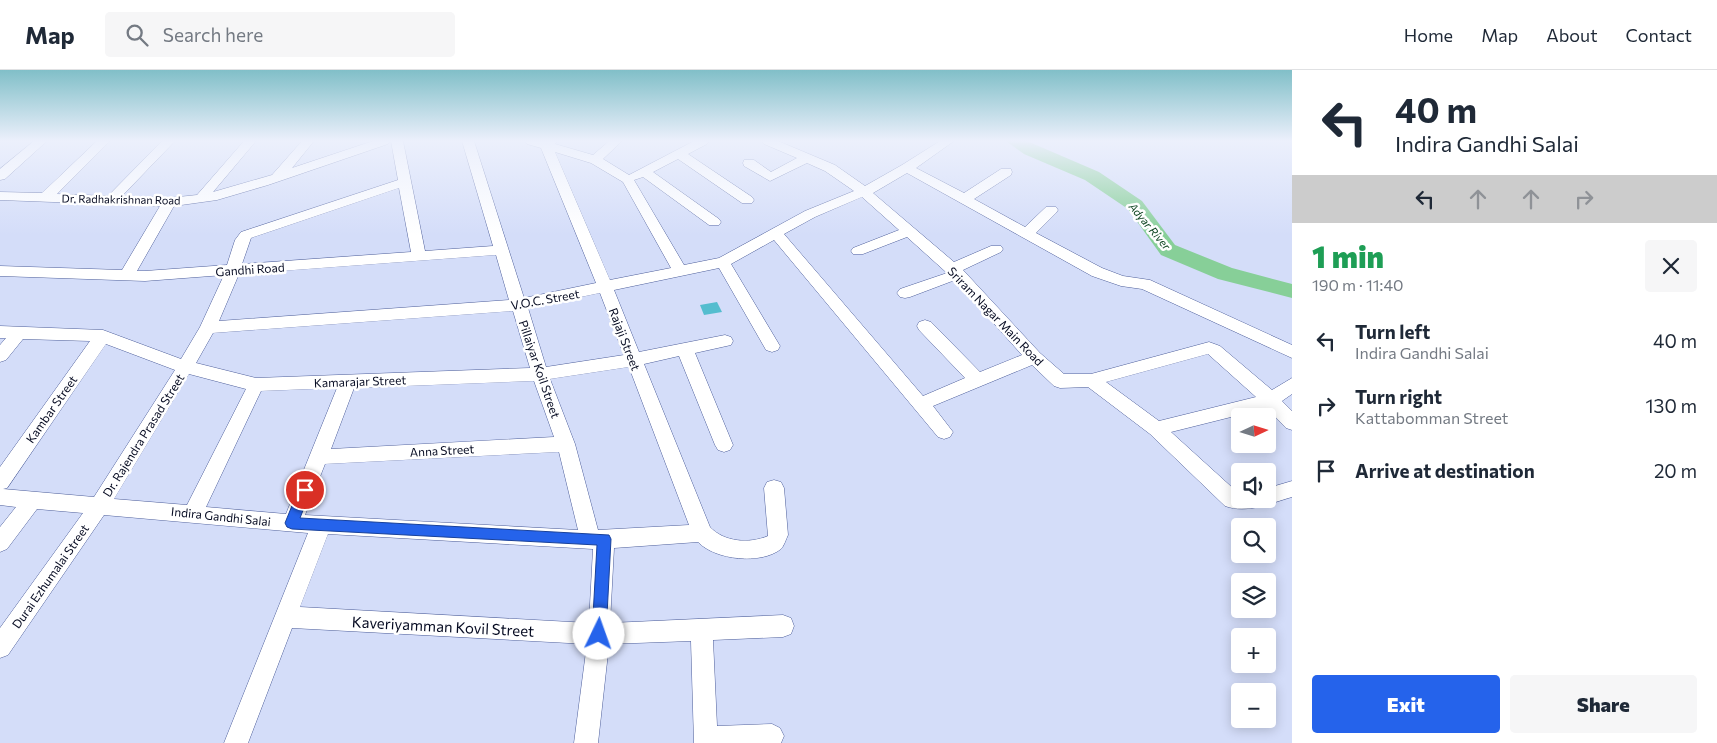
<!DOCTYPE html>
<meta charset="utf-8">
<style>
:root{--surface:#fff;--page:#f6f6f7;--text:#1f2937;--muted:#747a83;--line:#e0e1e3;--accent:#2563eb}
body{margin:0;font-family:Commissioner,sans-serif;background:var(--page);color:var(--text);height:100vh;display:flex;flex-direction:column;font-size:19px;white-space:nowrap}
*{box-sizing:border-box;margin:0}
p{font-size:16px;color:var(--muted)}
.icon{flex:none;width:28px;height:28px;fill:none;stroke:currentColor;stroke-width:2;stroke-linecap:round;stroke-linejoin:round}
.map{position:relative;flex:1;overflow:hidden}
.sheet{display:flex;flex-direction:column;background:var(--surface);width:425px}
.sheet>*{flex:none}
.guide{background:#fff;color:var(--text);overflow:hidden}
.needle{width:32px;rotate:86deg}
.tools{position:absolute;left:1231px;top:338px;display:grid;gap:10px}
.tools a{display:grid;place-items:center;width:45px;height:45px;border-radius:5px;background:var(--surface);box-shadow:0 2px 12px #0003;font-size:25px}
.pin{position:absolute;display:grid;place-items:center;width:42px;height:42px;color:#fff;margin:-21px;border:2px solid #fff;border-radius:50%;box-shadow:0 1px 5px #0007}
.me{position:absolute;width:55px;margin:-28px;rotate:3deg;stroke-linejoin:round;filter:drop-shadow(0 0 4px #0008)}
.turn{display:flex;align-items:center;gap:18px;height:105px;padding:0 20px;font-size:22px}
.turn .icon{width:65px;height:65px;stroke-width:2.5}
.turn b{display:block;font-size:35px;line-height:42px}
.lanes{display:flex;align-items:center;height:48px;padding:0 20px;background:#0003;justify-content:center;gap:25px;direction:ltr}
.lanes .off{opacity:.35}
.round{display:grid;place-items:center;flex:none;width:52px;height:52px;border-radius:5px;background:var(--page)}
.headline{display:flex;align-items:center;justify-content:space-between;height:85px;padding:0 20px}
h1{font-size:30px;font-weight:800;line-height:38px;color:#1e9e55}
.cta{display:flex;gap:10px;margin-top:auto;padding:10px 20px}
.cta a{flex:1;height:58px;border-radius:5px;background:var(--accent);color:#fff;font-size:20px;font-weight:800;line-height:58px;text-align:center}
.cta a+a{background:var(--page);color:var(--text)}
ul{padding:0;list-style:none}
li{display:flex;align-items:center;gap:15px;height:65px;padding:0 20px}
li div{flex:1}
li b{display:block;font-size:19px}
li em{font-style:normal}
header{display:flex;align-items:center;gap:30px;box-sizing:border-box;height:70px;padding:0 25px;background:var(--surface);border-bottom:1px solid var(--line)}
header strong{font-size:24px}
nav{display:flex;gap:28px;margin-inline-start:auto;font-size:18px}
.search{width:350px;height:45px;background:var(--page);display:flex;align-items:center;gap:12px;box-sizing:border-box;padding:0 18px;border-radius:5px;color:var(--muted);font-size:19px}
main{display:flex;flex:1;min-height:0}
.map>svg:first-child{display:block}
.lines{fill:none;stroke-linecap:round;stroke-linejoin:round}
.river{fill:#87cf98;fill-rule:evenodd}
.building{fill:#54bdcf}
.minor-casing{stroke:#4e5f9b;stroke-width:1}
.minor{fill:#fff;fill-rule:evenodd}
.route{fill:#2563eb;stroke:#184099}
.labels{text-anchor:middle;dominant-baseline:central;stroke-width:5;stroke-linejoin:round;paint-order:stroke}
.far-street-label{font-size:11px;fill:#050a21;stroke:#fff}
.far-water-label{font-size:11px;font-style:italic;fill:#0e4421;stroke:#fff}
.street-label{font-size:12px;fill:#050a21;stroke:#fff}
.near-street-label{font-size:15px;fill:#050a21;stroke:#fff}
</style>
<header>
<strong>Map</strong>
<div class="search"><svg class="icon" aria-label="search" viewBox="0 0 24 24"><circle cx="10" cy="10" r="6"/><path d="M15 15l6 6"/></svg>Search here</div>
<nav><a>Home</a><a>Map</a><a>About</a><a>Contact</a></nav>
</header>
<main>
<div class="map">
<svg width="1292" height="673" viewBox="0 0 1292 673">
<rect width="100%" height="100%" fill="#d4ddf9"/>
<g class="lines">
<polygon class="river" points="1006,71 1027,71 1099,102 1142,131 1175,175 1232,198 1292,214 1292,228 1218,209 1161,185 1128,139 1085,110 1024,84"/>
</g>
<polygon class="building" points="717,232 722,242 704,245 700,235"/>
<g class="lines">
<g class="minor-casing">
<g id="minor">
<polygon points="34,71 47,71 5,109 0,110 0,99"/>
<path d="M 97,71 L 110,71 L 57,124 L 108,126 L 162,71 L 175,71 L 122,126 L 169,128 L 197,125 L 244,71 L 256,71 L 213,122 L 272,105 L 302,71 L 314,71 L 292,98 L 373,71 L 390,71 L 388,74 L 268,115 L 217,130 L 174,136 L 137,201 L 145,201 L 227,195 L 235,170 L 241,162 L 398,110 L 391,71 L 403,71 L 425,181 L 493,176 L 462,71 L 474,71 L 524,228 L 596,213 L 541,78 L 527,74 L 525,71 L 557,71 L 555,74 L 593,85 L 609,71 L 622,71 L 603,89 L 629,105 L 694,71 L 709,71 L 707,74 L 688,84 L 752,127 L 754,130 L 752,133 L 742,133 L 678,89 L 653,102 L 719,149 L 721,152 L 719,155 L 709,155 L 643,107 L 634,110 L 684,195 L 719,188 L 805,141 L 854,121 L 825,101 L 807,93 L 770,111 L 744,96 L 743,93 L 744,90 L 754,90 L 771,102 L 797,88 L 764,74 L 762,71 L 778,71 L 835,95 L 865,116 L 902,95 L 940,71 L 954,71 L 916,98 L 964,123 L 1001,99 L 1011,99 L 1012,102 L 1011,105 L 974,129 L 1025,157 L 1046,137 L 1056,137 L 1058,140 L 1056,143 L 1036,163 L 1102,198 L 1123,206 L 1150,210 L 1292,275 L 1292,288 L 1142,219 L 1121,216 L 1092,206 L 907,103 L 873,123 L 954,192 L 991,176 L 1001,176 L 1003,179 L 1001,182 L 963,200 L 1040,283 L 1064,304 L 1091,304 L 1209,272 L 1220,276 L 1272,320 L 1292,308 L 1292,324 L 1282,331 L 1292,341 L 1292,360 L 1286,358 L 1267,338 L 1171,362 L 1236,421 L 1240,421 L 1240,429 L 1268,429 L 1268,418 L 1292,411 L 1292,427 C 1271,433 1247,444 1225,436 L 1150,364 L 1088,317 L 1060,318 L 1054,316 L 1032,295 L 933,336 L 953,362 L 950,367 L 944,369 L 938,367 L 774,170 L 731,194 L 780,276 L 778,280 L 772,282 L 766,280 L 719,198 L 614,220 L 639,282 L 725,265 L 731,267 L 733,271 L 731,275 L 695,283 L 733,375 L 730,380 L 724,382 L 718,380 L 715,375 L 679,286 L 644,294 L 710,457 C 724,472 749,474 768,466 L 764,418 L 767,412 L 774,410 L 781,412 L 784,418 L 788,465 C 786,469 784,476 781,479 C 761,495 715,490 698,472 L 614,478 L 610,553 L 783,545 L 791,548 L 794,556 L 791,564 L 783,567 L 713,570 L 717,656 L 772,654 L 780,658 L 784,666 L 781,673 L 694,673 L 691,571 L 609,574 L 598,673 L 574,673 L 587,574 L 292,558 L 248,673 L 224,673 L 308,463 L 104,445 L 8,585 L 0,588 L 0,558 L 83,443 L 37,439 L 7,479 L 0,482 L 0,457 L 16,437 L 0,435 L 0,397 L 90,271 L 23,269 L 6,290 L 0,292 L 0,275 L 6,268 L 0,268 L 0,256 L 103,260 L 181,289 L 200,257 L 224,205 L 145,211 L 0,206 L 0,196 L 122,200 L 160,136 L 0,130 L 0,122 L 42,123 ZM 555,82 L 591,93 L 623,112 L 671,198 L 610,210 ZM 399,118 L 411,182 L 242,194 L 251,168 ZM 862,127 L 899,160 L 853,178 L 851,181 L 853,184 L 863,184 L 907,167 L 947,203 L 900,219 L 897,223 L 900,227 L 905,228 L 910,227 L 955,210 L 1022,285 L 980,302 L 931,252 L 925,250 L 919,252 L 917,256 L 919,260 L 965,308 L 923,326 L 784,164 L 815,147 ZM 496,185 L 509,230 L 219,251 L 239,204 ZM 600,223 L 624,285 L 546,297 L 528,238 ZM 513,241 L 530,298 L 256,308 L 196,293 L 213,263 ZM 106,274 L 175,300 L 94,427 L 3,419 L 7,418 ZM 1208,284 L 1256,327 L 1159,351 L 1106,312 ZM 629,297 L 689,455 L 598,460 L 575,374 L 550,309 ZM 189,304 L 246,319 L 187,435 L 114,429 ZM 534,311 L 554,367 L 331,379 L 354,318 ZM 337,318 L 286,444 L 206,437 L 261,321 ZM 559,382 L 578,460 L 305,445 L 325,394 ZM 328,464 L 593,479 L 589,553 L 300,537 Z"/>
</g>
</g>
<use href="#minor" class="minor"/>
</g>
<linearGradient id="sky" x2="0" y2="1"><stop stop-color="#81bfc8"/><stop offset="0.43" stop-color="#ecf0fc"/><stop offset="1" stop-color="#ecf0fc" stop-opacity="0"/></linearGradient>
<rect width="1292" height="165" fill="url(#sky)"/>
<polygon class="route" points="305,415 309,416 311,420 300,448 609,465 611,469 606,564 604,569 599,572 594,569 592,564 597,475 292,459 287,457 285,453 300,416"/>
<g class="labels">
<g class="far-street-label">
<text transform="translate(121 129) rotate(1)">Dr. Radhakrishnan Road</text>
</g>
<g class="far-water-label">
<text transform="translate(1150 156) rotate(50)">Adyar River</text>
</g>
<g class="street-label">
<text transform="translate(250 199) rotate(-4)">Gandhi Road</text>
<text transform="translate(545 229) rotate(-10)">V.O.C. Street</text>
<text transform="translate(996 246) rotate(46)">Sriram Nagar Main Road</text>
<text transform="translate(625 269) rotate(69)">Rajaji Street</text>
<text transform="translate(540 299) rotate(71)">Pillaiyar Koil Street</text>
<text transform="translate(360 311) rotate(-2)">Kamarajar Street</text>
<text transform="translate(51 339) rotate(-55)">Kambar Street</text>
<text transform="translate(143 365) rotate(-58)">Dr. Rajendra Prasad Street</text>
<text transform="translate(442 380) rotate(-3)">Anna Street</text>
<text transform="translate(221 446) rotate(6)">Indira Gandhi Salai</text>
<text transform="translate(50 506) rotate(-55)">Durai Ezhumalai Street</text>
</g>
<g class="near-street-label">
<text transform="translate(443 556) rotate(3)">Kaveriyamman Kovil Street</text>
</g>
</g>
</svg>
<div class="tools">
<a><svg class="needle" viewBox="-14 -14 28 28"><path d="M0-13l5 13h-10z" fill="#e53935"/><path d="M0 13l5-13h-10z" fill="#747a83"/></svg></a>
<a><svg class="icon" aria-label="sound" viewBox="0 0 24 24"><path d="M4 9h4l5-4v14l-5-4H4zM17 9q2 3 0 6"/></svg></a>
<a><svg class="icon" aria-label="search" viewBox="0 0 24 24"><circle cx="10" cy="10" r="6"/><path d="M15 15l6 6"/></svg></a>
<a><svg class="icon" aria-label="layers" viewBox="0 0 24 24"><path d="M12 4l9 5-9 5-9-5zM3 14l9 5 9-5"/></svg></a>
<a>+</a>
<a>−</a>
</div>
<div class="pin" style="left:305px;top:420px;background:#d93025"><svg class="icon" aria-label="arrive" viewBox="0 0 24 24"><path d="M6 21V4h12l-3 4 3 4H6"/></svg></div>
<svg class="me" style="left:599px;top:564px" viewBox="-20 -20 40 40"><circle r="19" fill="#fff"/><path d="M0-13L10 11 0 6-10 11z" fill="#2563eb"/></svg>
</div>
<section class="sheet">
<div class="guide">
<div class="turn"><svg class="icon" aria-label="left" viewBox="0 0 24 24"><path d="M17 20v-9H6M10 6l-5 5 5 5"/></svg><div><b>40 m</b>Indira Gandhi Salai</div></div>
<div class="lanes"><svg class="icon" aria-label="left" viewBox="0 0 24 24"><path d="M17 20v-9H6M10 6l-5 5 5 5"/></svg><svg class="icon off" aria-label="ahead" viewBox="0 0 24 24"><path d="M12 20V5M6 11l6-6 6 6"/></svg><svg class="icon off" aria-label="ahead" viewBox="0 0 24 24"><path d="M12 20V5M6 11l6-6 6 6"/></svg><svg class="icon off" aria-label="right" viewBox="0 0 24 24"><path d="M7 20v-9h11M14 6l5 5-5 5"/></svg></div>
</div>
<div class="headline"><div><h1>1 min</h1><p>190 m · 11:40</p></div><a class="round"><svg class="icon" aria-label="close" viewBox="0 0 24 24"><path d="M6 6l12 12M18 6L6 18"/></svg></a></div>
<ul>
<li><svg class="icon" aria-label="left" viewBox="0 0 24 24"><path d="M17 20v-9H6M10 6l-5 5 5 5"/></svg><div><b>Turn left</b><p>Indira Gandhi Salai</p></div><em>40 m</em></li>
<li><svg class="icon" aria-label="right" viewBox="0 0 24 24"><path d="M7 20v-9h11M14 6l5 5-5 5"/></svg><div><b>Turn right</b><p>Kattabomman Street</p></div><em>130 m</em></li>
<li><svg class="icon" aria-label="arrive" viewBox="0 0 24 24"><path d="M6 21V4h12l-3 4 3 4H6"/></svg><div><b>Arrive at destination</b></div><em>20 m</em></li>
</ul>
<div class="cta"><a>Exit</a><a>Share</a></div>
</section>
</main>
